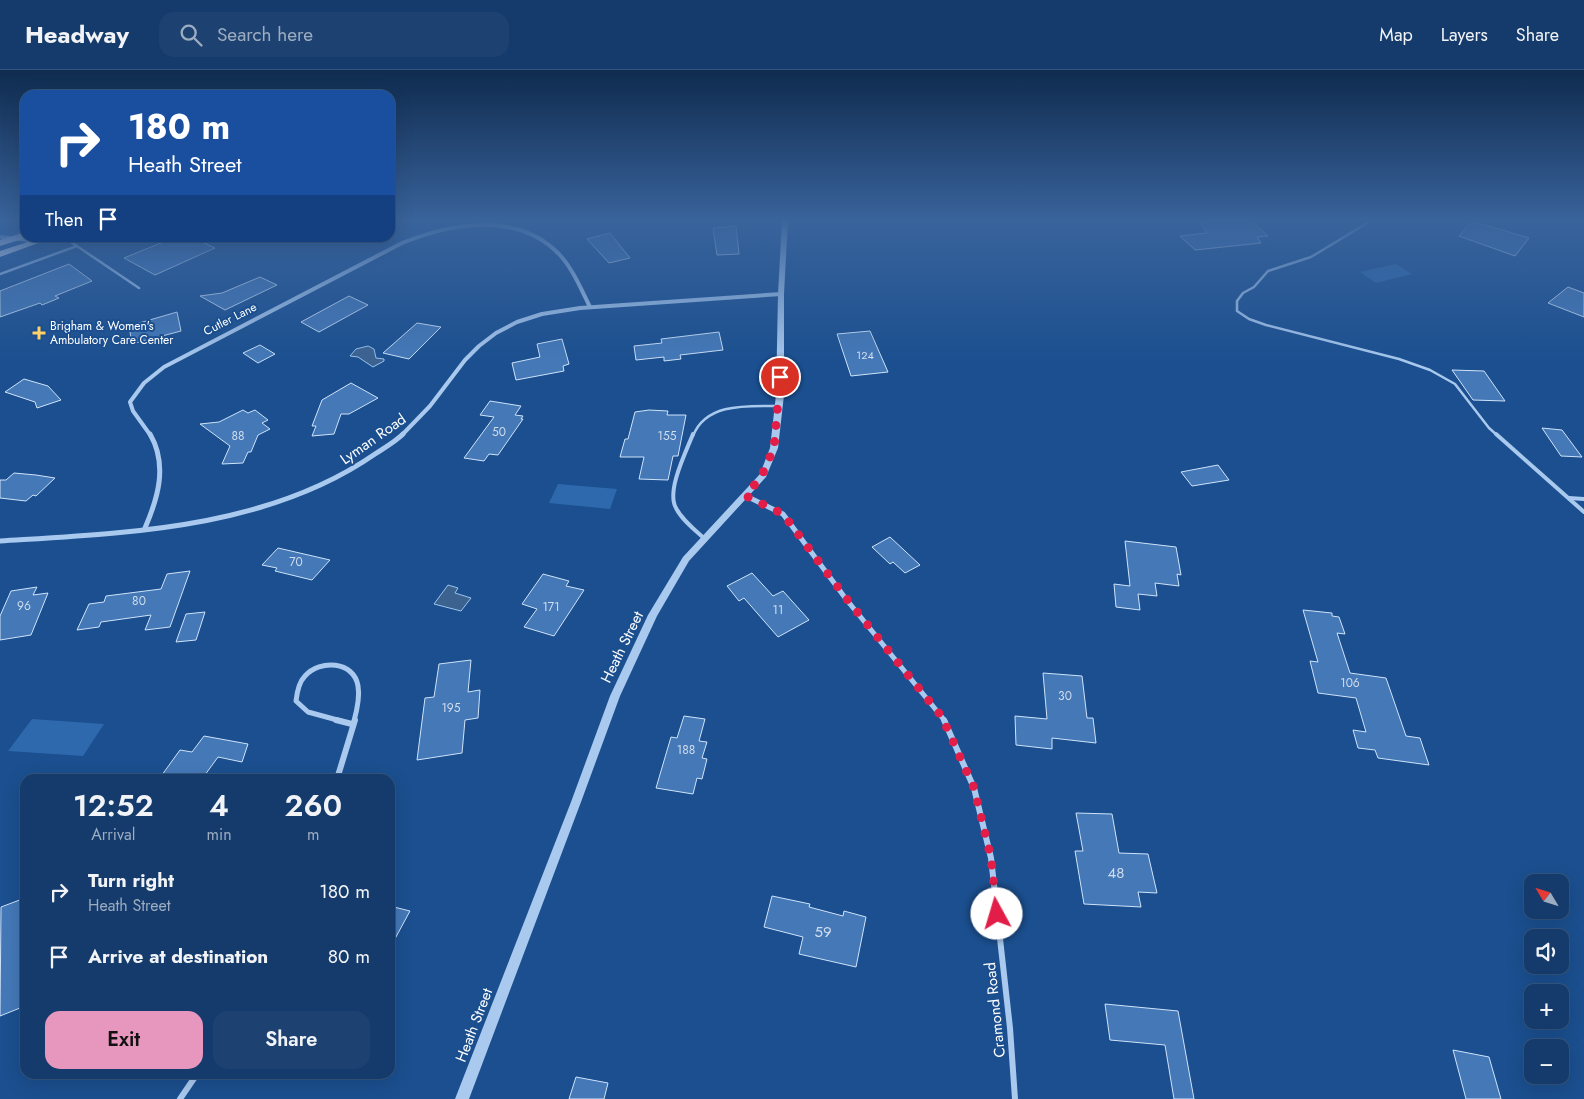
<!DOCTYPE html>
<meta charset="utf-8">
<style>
:root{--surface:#143b6b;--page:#1d4271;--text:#f1f3f6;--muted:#9dadc1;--line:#33557e;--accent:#e797bd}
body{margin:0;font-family:Jost,sans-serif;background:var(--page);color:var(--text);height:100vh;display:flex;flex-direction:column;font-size:19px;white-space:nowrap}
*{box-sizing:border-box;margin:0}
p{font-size:16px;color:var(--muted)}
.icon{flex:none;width:28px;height:28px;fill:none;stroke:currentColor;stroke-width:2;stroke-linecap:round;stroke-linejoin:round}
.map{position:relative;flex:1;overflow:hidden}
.panel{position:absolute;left:20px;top:704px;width:375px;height:305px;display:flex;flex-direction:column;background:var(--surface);border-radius:15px;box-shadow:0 5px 20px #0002,0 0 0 1px var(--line)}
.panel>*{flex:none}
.hud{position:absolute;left:20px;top:20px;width:375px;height:152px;border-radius:15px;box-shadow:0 5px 20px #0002,0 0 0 1px var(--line);background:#1a4fa0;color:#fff;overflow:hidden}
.needle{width:32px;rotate:308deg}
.controls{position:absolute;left:1524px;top:804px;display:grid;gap:10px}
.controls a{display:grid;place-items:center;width:45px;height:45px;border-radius:10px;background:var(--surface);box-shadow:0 5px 20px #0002,0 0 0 1px var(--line);font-size:25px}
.pin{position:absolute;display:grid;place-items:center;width:42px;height:42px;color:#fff;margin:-21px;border:2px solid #fff;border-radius:50%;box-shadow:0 1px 5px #0007}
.me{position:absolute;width:55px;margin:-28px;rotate:354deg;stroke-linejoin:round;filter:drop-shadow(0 0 4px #0008)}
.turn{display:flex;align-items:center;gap:18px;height:105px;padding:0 25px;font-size:22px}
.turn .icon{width:65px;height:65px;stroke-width:2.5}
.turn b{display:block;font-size:35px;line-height:42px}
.then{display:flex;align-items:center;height:48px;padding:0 25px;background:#0003;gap:10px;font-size:19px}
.eta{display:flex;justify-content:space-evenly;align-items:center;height:85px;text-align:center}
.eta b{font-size:30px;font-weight:600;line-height:35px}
.cta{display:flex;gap:10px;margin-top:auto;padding:10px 25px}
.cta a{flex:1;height:58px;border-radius:15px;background:var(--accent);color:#111;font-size:20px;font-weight:600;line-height:58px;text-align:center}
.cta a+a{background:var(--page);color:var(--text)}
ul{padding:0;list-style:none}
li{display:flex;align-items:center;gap:15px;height:65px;padding:0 25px}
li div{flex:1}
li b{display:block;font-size:19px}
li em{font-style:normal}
header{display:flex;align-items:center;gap:30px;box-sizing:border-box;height:70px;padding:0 25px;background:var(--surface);border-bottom:1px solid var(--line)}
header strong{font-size:24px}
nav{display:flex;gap:28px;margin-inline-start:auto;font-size:18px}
.search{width:350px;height:45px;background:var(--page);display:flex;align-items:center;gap:12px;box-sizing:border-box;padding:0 18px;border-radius:15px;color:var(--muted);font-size:19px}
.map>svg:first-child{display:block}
.green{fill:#2e69ad}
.water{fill:#3c6290;stroke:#9cc4f0}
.building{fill:#4478b7;stroke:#cfe3fa}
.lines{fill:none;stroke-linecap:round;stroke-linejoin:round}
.service-far1{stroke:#a9c9ee;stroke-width:2.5}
.service{stroke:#a9c9ee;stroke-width:4}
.minor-far2{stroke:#a9c9ee;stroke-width:4}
.minor-far1{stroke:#a9c9ee;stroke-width:5}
.minor{stroke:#a9c9ee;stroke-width:6}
.tertiary{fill:#a9c9ee;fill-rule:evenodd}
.trunk{fill:#f8faff;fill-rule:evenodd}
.route{stroke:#e11d48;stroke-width:9;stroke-dasharray:0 16.2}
.poi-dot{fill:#ffd166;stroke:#1b4f8f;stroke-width:2}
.labels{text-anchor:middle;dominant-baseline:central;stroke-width:4;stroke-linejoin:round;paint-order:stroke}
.far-number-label{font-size:11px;fill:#d0dded}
.far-street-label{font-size:12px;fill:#fff;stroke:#1b4f8f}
.far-poi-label{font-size:12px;fill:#fff;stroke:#1b4f8f;text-anchor:start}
.number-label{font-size:12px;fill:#d0dded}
.street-label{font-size:15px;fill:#fff;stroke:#1b4f8f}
.near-number-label{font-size:15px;fill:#d0dded}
</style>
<header>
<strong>Headway</strong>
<div class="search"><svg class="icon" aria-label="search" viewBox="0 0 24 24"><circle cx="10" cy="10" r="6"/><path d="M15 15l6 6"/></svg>Search here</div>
<nav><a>Map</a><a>Layers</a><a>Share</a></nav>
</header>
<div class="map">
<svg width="1584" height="1029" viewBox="0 0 1584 1029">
<rect width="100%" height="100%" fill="#1b4f8f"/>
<g class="green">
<polygon points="1396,194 1412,204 1376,213 1360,202"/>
<polygon points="558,414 617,419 610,439 549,433"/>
<polygon points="32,649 104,654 83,686 8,681"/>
</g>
<g class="water">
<polygon points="368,276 374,279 376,288 384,289 384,291 373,297 358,287 350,286 356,279"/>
<polygon points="448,515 458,518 455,523 471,528 461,541 434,534"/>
</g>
<g class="building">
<polygon points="1214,150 1250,150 1268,166 1257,167 1261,173 1195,180 1180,166 1207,163 1199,152"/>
<polygon points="1471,152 1492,157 1529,168 1515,186 1459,166"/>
<polygon points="736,156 739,184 717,185 713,158"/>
<polygon points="610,163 621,177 630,188 609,193 587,169"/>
<polygon points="173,168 194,168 215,178 155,205 124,188"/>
<polygon points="69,194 92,211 55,226 59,228 42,235 40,233 0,247 0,221"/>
<polygon points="260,207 277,215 225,240 200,226 222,223"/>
<polygon points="1568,217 1584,223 1584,247 1548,233"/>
<polygon points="349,226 368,235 319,262 301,252"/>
<polygon points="177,242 181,261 132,274 129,256"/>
<polygon points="417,253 441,257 409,289 383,283"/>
<polygon points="870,261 888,302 851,306 837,264"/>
<polygon points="719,262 723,280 680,285 681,289 664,291 664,287 636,290 634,276 662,273 661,269"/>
<polygon points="562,269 569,294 563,296 564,301 516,310 512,293 540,287 537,274"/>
<polygon points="260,275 275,284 258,293 243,283"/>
<polygon points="1452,300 1484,301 1505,331 1473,330"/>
<polygon points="24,309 48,316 61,330 37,338 35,332 5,322"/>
<polygon points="351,313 378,328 349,344 341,344 334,364 312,366 316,356 312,356 322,330"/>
<polygon points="490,331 521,336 515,345 523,346 521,349 523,349 498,385 489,384 484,391 464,388 494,347 480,345"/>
<polygon points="243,340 248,343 255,340 268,350 262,353 270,359 258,365 251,382 248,382 243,393 222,394 230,376 200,354 219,352"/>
<polygon points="649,340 668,341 667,345 686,345 678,386 673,386 668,410 639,409 644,387 620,387 625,369 628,369 635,342"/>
<polygon points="1542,358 1562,360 1582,387 1561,386"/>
<polygon points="1218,395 1229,410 1192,416 1181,402"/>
<polygon points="14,403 36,405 55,408 36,426 33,425 26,431 0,428 0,410 6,410"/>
<polygon points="890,467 920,495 905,503 893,492 890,494 872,477"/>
<polygon points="1125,471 1176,477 1181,505 1177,504 1179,516 1155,513 1157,526 1138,524 1140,540 1116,537 1114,514 1130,516"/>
<polygon points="278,478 330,490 312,510 275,501 277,498 262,495"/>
<polygon points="190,501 170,557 145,560 151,545 101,552 99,557 77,560 89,534 104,532 106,526 161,519 167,504"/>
<polygon points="752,503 773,526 783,521 809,550 778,567 744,528 739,531 727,516"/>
<polygon points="543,504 569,511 566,516 584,520 554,566 524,557 537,539 522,534"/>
<polygon points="37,517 33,525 48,523 31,565 0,570 0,546 11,521"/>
<polygon points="1303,540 1332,543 1332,546 1339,547 1345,564 1337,563 1350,603 1386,608 1406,666 1420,668 1429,695 1378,688 1375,680 1358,678 1353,660 1366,662 1356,628 1318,623 1310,591 1318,592"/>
<polygon points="205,542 196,570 176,572 186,544"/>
<polygon points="471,590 468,622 480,620 478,648 465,650 462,683 417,690 425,628 434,627 439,594"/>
<polygon points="1043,603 1082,606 1087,648 1093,648 1096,673 1052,668 1052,679 1016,675 1015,646 1047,649"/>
<polygon points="684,646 705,649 699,671 707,672 702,688 707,689 702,709 697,708 693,724 656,718 671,667 677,668"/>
<polygon points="204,666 248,674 242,692 218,687 202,709 159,709 180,680 192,682"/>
<polygon points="1076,743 1112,744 1119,783 1148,784 1157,823 1138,822 1141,837 1084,834 1075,781 1083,781"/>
<polygon points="772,826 810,834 809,837 843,846 844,841 866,847 856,897 799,884 803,867 764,857"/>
<polygon points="25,828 25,936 0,946 1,837"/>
<polygon points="390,836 410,841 390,878"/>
<polygon points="1105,934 1178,941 1194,1029 1174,1029 1165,975 1110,970"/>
<polygon points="1453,980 1489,987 1501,1029 1466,1029"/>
<polygon points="576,1007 608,1013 604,1029 569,1029"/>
</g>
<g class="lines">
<g class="service-far1">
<polyline points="1372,150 1311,187 1268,201 1254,217 1243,223 1237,231 1237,241 1249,249 1266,255 1399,289 1430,300 1455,314 1489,358 1498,366"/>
<polyline points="65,168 139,218"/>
<polyline points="0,204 77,176"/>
<path d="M 693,366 C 706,332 749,336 779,336"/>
</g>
<g class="service">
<path d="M 693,364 C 686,382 666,421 676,438 C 682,450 695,460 705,469"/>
<polyline points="1496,364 1584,442"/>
<polyline points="1569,428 1584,429"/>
</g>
<g class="minor-far2">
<path d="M 151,366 L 133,341 L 130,332 L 144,313 L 164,297 L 402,173 C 452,153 517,141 559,184 C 573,199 581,219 590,237"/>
<polyline points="401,366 430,336 465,290 479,276 496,263 517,252 542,244 580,238 781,224"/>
</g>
<g class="minor-far1">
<polyline points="746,426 783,444 846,529 945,651"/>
<path d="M 145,458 C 158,428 168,395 150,364"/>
<path d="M 0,471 C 127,463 267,459 375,384 C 384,378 395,372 403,364"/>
<path d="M 341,651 L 308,642 L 296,631 C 297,622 299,612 305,606 C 320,589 354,591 358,616 C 360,627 357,640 354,651"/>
</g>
<g class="minor">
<polyline points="336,650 352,654"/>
<polyline points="944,650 974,718 991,788 1010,958 1015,1029"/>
<polyline points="337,709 355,650"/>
<polyline points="180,1029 197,1004"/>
</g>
<g class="tertiary">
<polygon points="782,150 788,150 784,224 784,325 778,378 766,407 689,491 657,546 620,626 581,732 469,1029 455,1029 571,732 610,626 648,545 683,487 760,404 770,378 776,325 778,224"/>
<polygon points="0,165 38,169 41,171 38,173 0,169"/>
</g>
<g class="trunk">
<polygon points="25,162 26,168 0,176 0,170"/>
<polygon points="40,168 52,168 0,187 0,181"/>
</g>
</g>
<linearGradient id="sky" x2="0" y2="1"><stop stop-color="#0f2b4f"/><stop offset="0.51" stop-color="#39639b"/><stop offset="1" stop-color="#39639b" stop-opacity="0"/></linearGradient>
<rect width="1584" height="294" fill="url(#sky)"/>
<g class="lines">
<polyline class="route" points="780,307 774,378 762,405 746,426 783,444 846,528 942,647 974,718 991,788 997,844"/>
</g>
<path class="poi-dot" d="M36.5 255.5h5v5h5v5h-5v5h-5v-5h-5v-5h5z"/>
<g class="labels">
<g class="far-number-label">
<text x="865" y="285">124</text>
</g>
<g class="far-street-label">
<text transform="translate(230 249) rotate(-27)">Cutler Lane</text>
</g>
<g class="far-poi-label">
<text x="50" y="256">Brigham &amp; Women's<tspan x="50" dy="14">Ambulatory Care Center</tspan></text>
</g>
<g class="number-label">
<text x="499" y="362">50</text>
<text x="238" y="366">88</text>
<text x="667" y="366">155</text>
<text x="296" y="492">70</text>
<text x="139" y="531">80</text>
<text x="24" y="536">96</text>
<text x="551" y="537">171</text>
<text x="778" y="540">11</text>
<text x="1350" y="613">106</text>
<text x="1065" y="626">30</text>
<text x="451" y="638">195</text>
<text x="686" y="680">188</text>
</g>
<g class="street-label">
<text transform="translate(373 369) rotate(-35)">Lyman Road</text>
<text transform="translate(622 577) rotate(-64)">Heath Street</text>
<text transform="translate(995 940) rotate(-96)">Cramond Road</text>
<text transform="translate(474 955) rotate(-69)">Heath Street</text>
</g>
<g class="near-number-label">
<text x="1116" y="803">48</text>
<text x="823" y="862">59</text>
</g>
</g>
</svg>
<div class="controls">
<a><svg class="needle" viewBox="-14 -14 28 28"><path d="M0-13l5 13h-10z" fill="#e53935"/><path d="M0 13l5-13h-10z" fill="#9dadc1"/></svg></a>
<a><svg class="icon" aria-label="sound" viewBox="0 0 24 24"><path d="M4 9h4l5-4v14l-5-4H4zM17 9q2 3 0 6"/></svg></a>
<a>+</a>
<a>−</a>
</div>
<div class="pin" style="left:780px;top:307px;background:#d93025"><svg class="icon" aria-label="arrive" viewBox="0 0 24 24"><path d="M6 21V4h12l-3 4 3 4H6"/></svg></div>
<svg class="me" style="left:997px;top:844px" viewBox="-20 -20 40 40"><circle r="19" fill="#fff"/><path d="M0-13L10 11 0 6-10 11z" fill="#e11d48"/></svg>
<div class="hud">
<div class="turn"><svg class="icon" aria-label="right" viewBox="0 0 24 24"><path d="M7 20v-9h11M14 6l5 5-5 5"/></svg><div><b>180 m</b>Heath Street</div></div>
<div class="then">Then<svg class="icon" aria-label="arrive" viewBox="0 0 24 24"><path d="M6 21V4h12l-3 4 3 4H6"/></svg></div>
</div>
<section class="panel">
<div class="eta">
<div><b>12:52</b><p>Arrival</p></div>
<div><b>4</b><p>min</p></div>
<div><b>260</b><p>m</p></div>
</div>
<ul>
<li><svg class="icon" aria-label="right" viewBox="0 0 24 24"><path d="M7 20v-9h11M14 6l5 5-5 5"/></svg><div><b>Turn right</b><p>Heath Street</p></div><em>180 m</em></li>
<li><svg class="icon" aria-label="arrive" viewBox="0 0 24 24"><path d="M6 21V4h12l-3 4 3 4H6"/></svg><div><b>Arrive at destination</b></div><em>80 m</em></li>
</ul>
<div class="cta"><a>Exit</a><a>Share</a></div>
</section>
</div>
